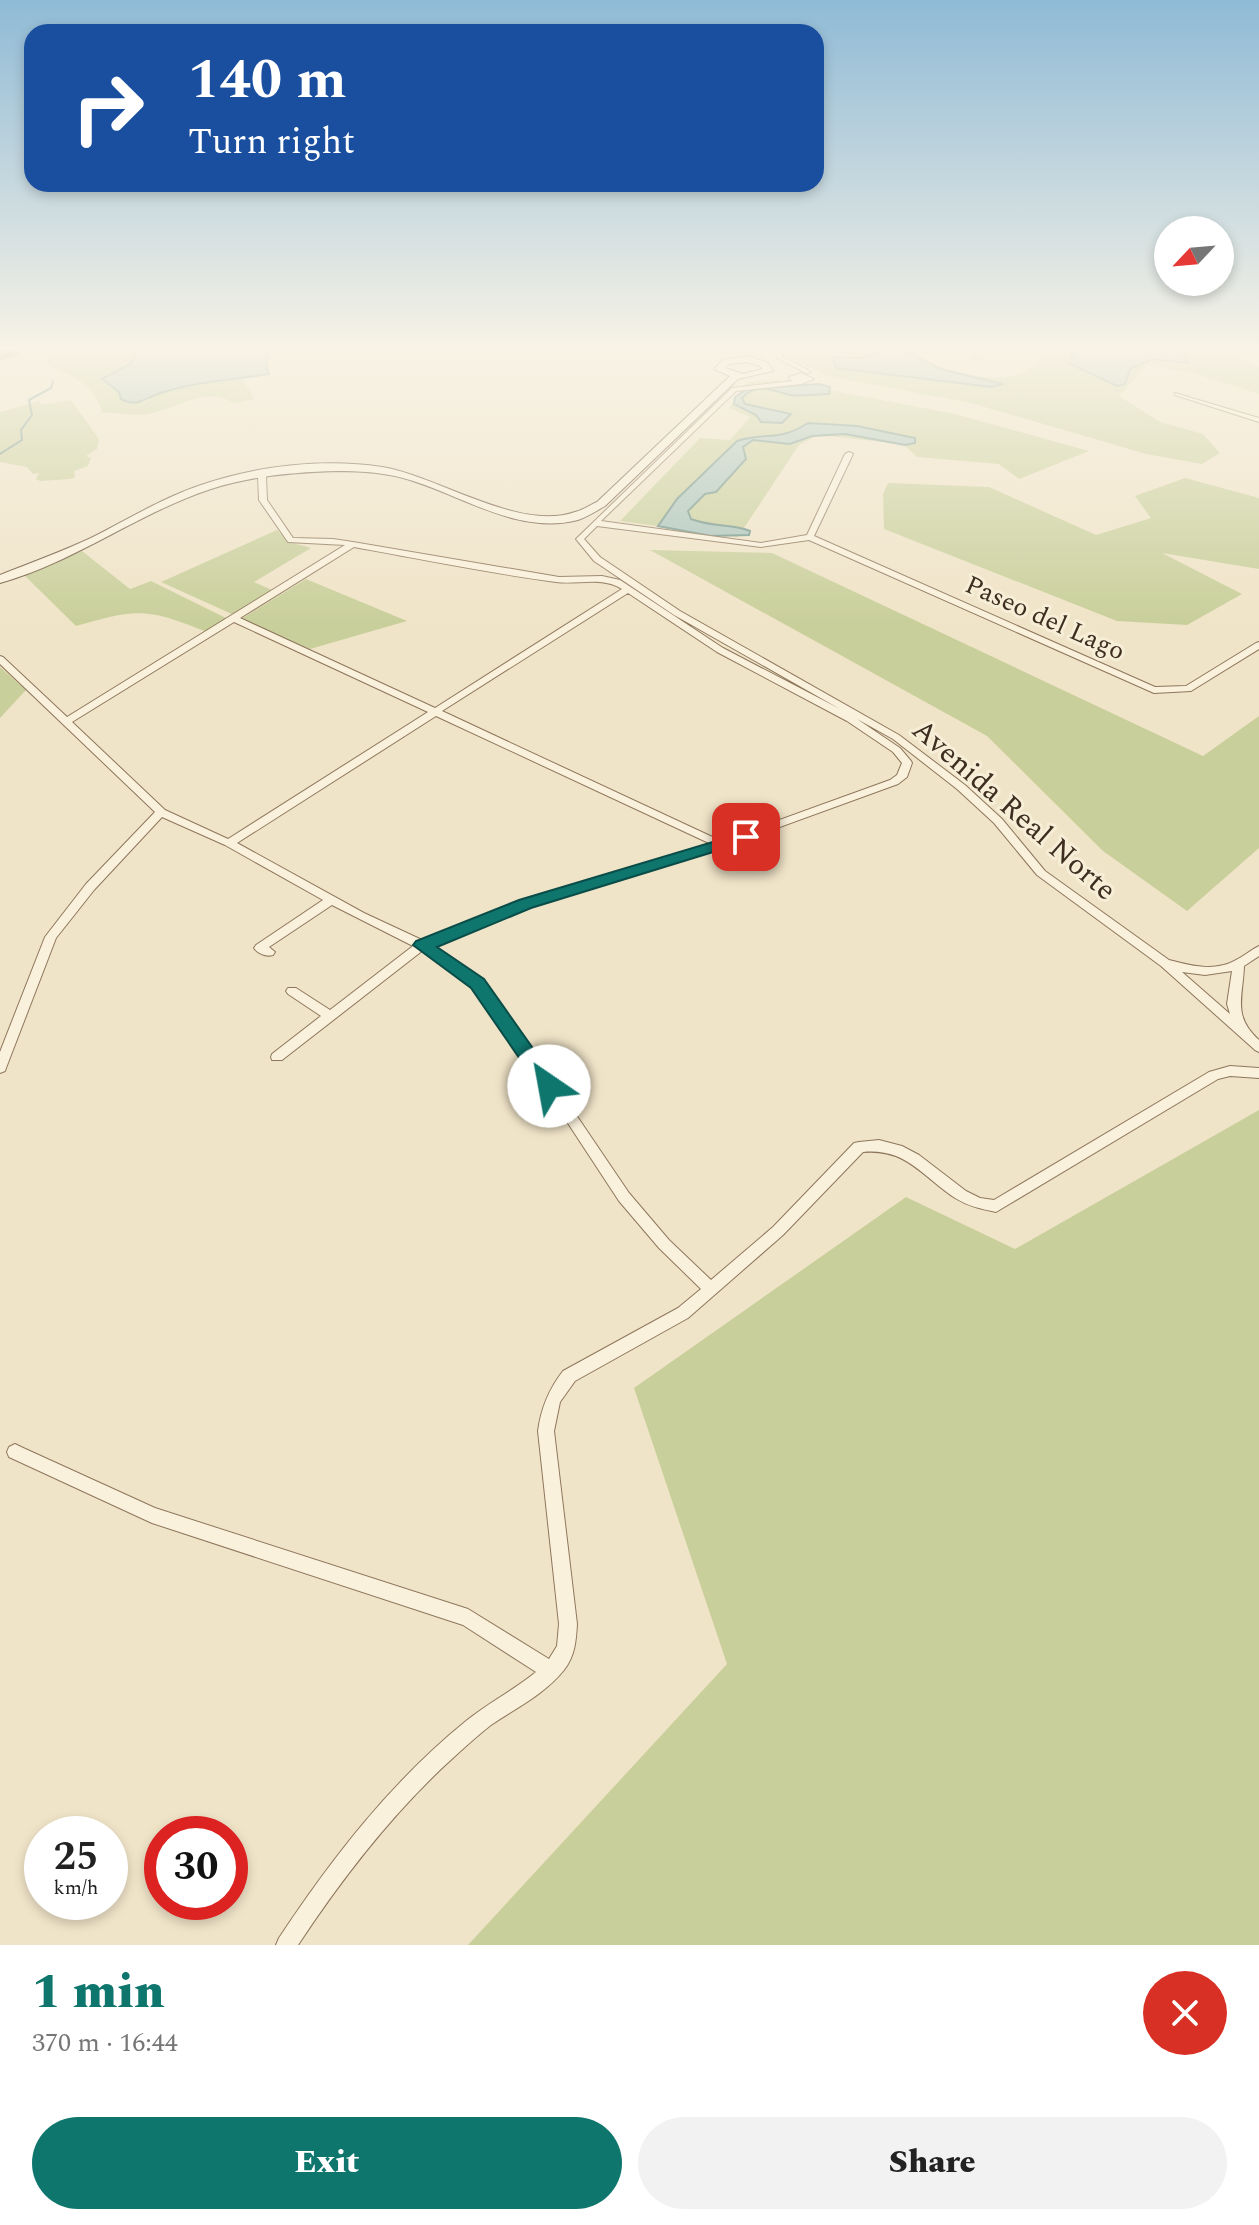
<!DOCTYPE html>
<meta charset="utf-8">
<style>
:root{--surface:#fff;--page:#f2f2f2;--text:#222;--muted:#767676;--accent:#0f766e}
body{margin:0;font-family:Spectral,serif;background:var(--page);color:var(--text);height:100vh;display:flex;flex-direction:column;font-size:30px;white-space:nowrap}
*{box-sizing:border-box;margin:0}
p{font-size:26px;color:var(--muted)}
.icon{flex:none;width:44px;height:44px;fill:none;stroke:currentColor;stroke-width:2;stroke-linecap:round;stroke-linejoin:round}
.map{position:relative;height:1945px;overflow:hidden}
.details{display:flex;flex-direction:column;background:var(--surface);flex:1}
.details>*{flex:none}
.hud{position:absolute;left:24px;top:24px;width:800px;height:168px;border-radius:24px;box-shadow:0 4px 12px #0003;background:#1a4fa0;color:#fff;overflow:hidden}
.needle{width:52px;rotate:244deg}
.controls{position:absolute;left:1154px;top:216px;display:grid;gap:16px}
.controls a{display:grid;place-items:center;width:80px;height:80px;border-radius:50%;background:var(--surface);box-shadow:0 4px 12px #0003;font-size:40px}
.speed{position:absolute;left:24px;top:1816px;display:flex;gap:16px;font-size:40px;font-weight:700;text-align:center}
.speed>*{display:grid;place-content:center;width:104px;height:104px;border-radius:50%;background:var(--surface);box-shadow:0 4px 12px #0003;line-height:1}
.speed small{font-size:20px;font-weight:400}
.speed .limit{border:12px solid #d22;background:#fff;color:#111}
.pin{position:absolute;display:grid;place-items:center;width:68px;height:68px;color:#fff;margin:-34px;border-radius:16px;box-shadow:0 4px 12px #0006}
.me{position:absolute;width:88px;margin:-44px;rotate:327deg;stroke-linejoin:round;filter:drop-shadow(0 0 6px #0008)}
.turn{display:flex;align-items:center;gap:28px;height:168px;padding:0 32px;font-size:36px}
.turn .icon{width:104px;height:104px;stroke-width:2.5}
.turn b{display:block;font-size:56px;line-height:68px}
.round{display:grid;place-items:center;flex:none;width:84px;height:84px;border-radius:42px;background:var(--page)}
.head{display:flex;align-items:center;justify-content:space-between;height:136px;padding:0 32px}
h1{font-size:48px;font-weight:800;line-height:60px;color:var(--accent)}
.primary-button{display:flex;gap:16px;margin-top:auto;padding:16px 32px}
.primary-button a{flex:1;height:92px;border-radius:48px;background:var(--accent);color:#fff;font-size:32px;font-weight:800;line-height:92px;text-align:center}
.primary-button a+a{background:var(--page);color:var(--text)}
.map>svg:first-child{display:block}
.green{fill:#c9cf9b}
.water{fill:#a9c4bc;stroke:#6f938a;stroke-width:2}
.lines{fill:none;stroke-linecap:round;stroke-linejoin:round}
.stream{stroke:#6f938a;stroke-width:2}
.street-casing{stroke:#8d765c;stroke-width:2}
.secondary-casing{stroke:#6f573f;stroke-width:2}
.street{fill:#faf1dc;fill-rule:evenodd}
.secondary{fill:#faf1dc;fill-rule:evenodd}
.shaded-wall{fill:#916f58}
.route{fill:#0f766e;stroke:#0a4d48;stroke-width:2}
.labels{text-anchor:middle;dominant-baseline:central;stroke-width:6;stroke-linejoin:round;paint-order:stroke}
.far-street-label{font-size:26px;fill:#3d2e20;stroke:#f7eed8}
.street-label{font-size:30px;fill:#3d2e20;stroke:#f7eed8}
</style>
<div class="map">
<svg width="1259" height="1945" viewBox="0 0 1259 1945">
<rect width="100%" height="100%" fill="#f0e4c8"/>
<g class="green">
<path d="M 50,350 L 138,350 L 110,387 L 144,403 C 171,383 209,381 241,379 L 255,399 L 234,403 C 205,385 177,409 148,414 C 133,417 117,412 102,413 C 96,384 72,376 47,365 Z"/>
<path d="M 784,350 L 924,350 L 922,359 C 958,374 1024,396 1044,350 L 1217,350 L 1259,367 L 1259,394 L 1192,373 L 1147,365 L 1119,396 L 1160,422 L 1203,434 L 1220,453 L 1202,464 L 1146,454 L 971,403 L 827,376 L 788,357 Z"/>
<polygon points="776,380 955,414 1089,451 1019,479 999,464 917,457 903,444 818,435 799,445 738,537 620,521 700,438 730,440 750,417 729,408 747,382"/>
<polygon points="71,400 99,439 97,449 86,456 91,458 88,466 74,471 75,477 71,479 40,481 36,479 39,473 33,474 27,467 0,462 0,412 40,401 41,405"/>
<polygon points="1185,478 1259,498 1259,569 1162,553 1242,594 1187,625 1117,621 884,529 883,494 888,483 989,487 1096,535 1151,518 1135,496"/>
<polygon points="277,530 289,542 311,548 254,582 274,591 234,615 161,582"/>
<polygon points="650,550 772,553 1203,756 1259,716 1259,848 1187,911 1103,851 987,736"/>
<path d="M 82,551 L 130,589 L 151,581 L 230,620 L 207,632 C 147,608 138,608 76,626 L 23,574 Z"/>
<polygon points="306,579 407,621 310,649 241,619"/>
<polygon points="0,667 26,690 0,718"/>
<polygon points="1259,1110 1259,1945 468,1945 727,1664 634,1388 906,1197 1015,1249"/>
</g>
<g class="water">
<path d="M 138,350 L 270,350 L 266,365 L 269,374 C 233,380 197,381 161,393 C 144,398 139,408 121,399 L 119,392 L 102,379 L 130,364 Z"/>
<polygon points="888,350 905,350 940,369 1003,384 991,387 836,368 832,357 863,358"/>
<polygon points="1070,350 1176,350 1189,363 1153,359 1130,369 1125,384 1117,386 1068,363 1073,357"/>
<path d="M 819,384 L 830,387 L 829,394 C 817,394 802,397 790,395 C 774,391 756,382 742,398 L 745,404 L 791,414 L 782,423 L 761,422 L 756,415 L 734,404 L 735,397 L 747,389 Z"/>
<path d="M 808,423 L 857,426 L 915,438 L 915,443 L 905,445 L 845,434 L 812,436 L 790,444 L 753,440 L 743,447 L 746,459 L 716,492 L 705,494 L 688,511 L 691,519 C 714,528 732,523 750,531 L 749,535 L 711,536 L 658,526 L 677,499 L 737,441 C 766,431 777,443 808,423 Z"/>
</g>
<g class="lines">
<polyline class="stream" points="0,454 22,440 21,430 32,415 29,400 51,388 53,381"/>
<g class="street-casing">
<g id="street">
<polygon points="775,350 781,350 782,356 811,372 806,373 777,358"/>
<polygon points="982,350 989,350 977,358 973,358 973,356"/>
<path d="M 801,373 L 814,379 L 801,384 L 736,391 L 601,521 L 761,543 L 807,535 L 845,454 L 849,452 L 853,454 L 814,536 L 1155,687 L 1186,686 L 1256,643 L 1259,642 L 1259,649 L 1191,691 L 1154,693 L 809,540 L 761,547 L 597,526 L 584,539 L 600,557 L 680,611 L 899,735 L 965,785 L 1002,819 L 1045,871 L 1169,960 C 1192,966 1215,972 1236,960 C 1244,956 1251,950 1259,946 L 1259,956 L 1244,966 C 1243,997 1232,1016 1259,1040 L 1259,1052 L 1255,1050 L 1161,966 L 1037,875 L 994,823 L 957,789 L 893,739 L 857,719 L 900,748 L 911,761 L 912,763 L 907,777 L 898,784 L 725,847 L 529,907 L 431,946 L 481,980 L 520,1032 L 629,1193 L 669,1240 L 711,1280 L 773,1227 L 854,1143 L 859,1142 L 879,1140 L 902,1146 L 919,1155 L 966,1191 L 980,1198 L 994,1200 L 1209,1072 L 1230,1066 L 1259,1068 L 1259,1078 L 1230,1076 L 1218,1079 L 996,1212 C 981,1209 968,1206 955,1198 C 922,1176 906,1148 863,1152 L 783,1235 L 688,1318 L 575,1381 L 560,1402 L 554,1431 L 577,1624 C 576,1641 575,1656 564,1670 C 545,1694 516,1708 491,1725 C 478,1735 466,1746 454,1757 C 393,1812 343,1877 298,1945 L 276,1945 L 279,1938 C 332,1858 391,1782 466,1721 C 488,1703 514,1690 536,1672 L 463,1625 L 152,1523 L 9,1457 L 7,1452 L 9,1447 L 15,1444 L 21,1447 L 155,1508 L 468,1609 L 549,1659 L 557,1646 L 559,1624 L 538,1431 C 541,1408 549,1389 563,1371 L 678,1308 L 701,1289 L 659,1248 L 619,1201 L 512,1038 L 473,986 L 422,951 L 282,1060 L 272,1060 L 271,1057 L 272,1054 L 321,1016 L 288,994 L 286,991 L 288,988 L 296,988 L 330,1010 L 413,946 L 332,905 L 269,947 L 275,952 L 273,955 C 267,957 258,954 254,948 L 256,945 L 323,900 L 225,845 L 162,817 L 94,890 L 56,938 L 6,1068 L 5,1071 L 0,1073 L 0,1052 L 45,937 L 86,884 L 155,812 L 0,664 L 0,656 L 3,657 L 67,717 L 345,545 L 288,542 L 259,500 L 258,476 L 262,474 L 266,476 L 267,500 L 293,538 L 333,539 L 353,542 L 559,577 L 602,576 L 620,580 L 723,648 L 840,709 L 674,615 L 594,561 L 576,539 L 732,388 L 793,381 L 789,379 L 789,377 ZM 354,547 C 421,559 488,573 556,582 C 578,585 602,576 622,589 L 435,708 L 240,618 ZM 628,593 L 717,652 L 847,721 L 893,752 L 902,763 L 897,775 L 890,780 L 721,841 L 442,711 ZM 234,622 L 428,712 L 228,839 L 165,810 L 72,722 ZM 436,716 L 711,844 L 521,901 L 422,940 L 364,913 L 237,843 ZM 1232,971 L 1227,1004 L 1230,1014 L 1182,972 L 1205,975 Z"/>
<polygon points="1175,393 1259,418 1259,422 1175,395"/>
</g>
</g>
<g class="secondary-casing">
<path id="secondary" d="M 746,356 L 767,362 L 773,371 L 738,379 L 605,506 C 596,511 587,517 578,520 C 517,536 459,493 403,478 C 381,472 359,471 337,471 C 295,472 251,476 211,489 C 138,513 75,562 0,583 L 0,575 C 30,563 61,552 91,538 C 127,520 162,498 201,485 C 255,466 324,458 382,467 C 438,476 519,532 575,512 C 583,510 590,505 597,502 L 730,376 L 714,369 L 723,360 ZM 746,362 L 760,366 L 762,369 L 743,374 L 725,368 L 729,364 Z"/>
</g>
<use href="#street" class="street"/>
<use href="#secondary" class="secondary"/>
</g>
<polygon class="shaded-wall" points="0,350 21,350 19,355 0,361"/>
<linearGradient id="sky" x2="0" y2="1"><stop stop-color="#8fbad6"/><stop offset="0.56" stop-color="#f8f3e6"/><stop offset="1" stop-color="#f8f3e6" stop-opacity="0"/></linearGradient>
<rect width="1259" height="622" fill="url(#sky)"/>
<polygon class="route" points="746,832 755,837 752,840 531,908 437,947 484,979 556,1081 559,1086 556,1091 542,1091 471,988 413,945 416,941 519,900"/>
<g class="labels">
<g class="far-street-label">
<text transform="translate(1045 618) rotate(24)">Paseo del Lago</text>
</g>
<g class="street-label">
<text transform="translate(1014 810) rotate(41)">Avenida Real Norte</text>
</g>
</g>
</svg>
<div class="controls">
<a><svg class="needle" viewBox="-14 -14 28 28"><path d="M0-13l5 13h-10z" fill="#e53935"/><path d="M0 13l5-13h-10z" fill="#767676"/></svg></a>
</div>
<div class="speed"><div>25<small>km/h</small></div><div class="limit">30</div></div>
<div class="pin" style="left:746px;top:837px;background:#d93025"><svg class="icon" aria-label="arrive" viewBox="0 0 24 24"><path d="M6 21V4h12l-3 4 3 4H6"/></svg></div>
<svg class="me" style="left:549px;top:1086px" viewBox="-20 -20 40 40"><circle r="19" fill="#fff"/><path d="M0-13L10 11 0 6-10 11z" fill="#0f766e"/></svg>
<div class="hud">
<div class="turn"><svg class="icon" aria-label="right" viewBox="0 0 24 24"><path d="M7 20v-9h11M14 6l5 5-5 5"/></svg><div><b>140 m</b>Turn right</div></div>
</div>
</div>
<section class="details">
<div class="head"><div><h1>1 min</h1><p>370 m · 16:44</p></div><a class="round" style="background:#d93025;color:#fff"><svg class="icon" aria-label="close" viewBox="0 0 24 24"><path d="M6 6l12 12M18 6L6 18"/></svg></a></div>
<div class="primary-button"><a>Exit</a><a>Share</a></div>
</section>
